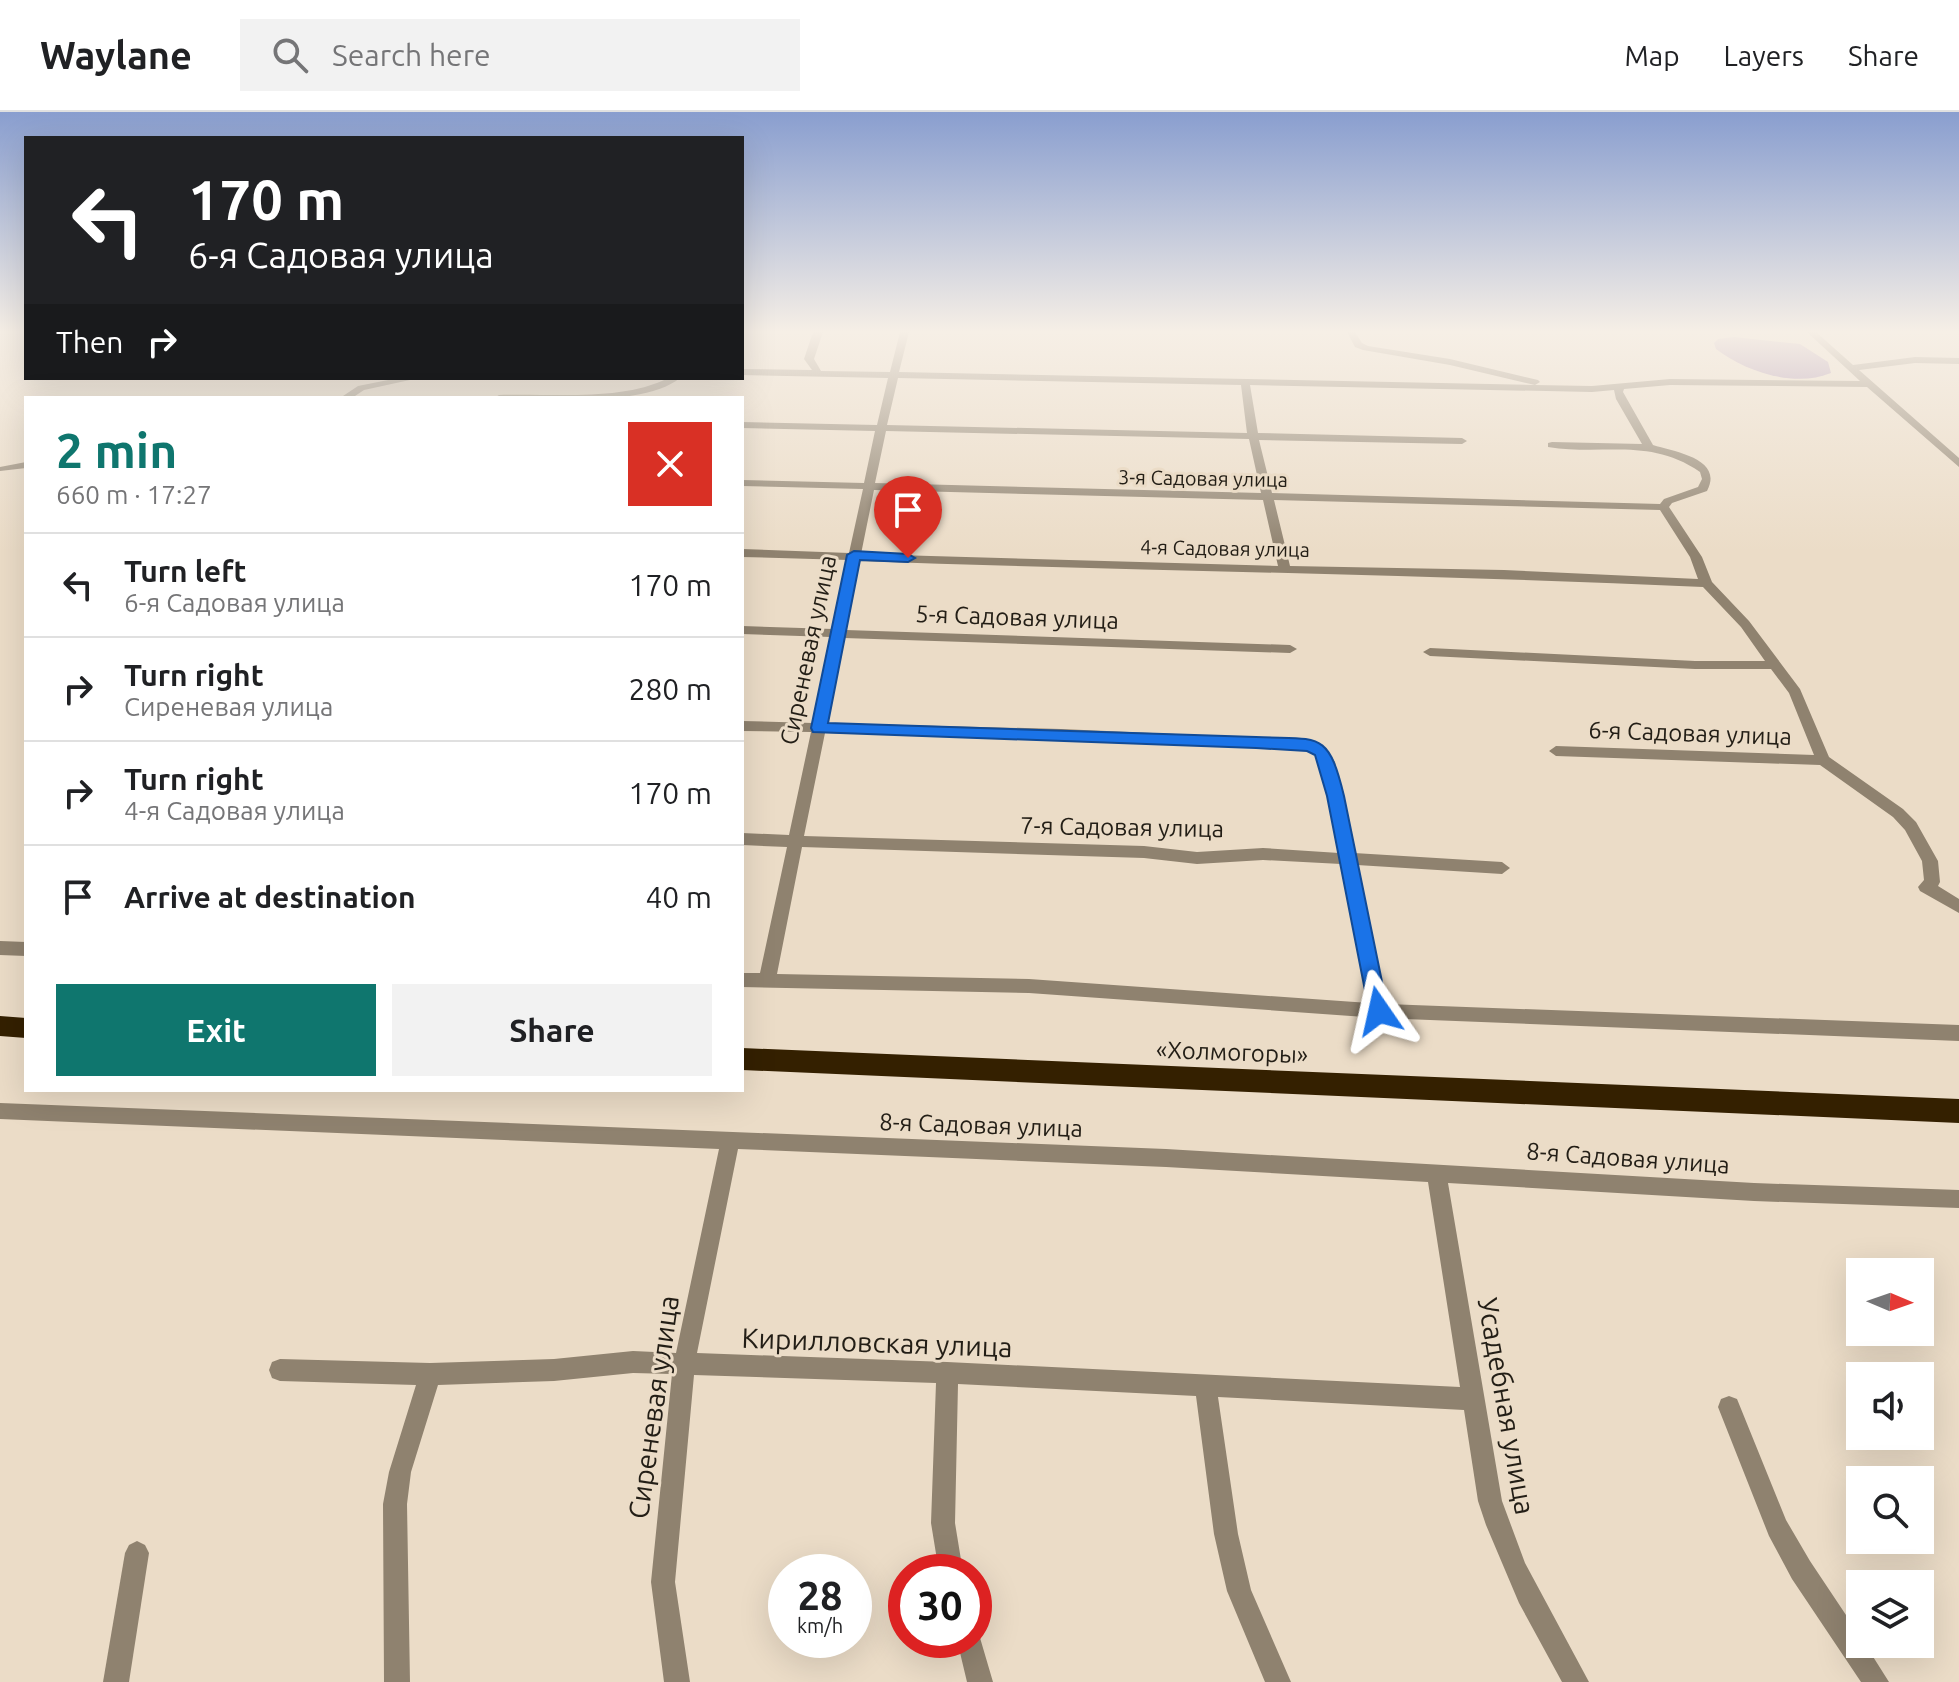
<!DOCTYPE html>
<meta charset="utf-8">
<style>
:root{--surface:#fff;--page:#f2f2f2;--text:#202124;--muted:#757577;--line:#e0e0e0;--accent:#0f766e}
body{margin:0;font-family:Ubuntu,sans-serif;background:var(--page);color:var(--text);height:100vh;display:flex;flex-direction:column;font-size:30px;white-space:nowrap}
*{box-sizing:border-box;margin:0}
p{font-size:26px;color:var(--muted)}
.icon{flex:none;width:44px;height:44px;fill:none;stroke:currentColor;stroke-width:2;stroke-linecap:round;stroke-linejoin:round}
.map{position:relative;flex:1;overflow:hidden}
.sheet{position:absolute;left:24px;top:284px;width:720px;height:696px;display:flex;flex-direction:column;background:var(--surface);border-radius:0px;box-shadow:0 8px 32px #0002}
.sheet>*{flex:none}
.hud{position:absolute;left:24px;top:24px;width:720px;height:244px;border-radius:0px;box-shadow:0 8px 32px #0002;background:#202124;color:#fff;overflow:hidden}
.needle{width:52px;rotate:92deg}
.tools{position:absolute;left:1846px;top:1146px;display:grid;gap:16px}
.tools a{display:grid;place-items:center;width:88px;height:88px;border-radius:0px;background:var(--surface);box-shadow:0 8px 32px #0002;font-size:40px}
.speed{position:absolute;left:768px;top:1442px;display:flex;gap:16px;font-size:40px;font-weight:700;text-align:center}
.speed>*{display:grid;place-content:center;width:104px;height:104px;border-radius:50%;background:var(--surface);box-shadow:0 8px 32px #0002;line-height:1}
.speed small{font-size:20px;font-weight:400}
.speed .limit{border:12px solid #d22;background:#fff;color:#111}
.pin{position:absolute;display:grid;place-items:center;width:68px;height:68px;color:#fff;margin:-82px -34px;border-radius:50% 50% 50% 0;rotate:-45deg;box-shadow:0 0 8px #0007}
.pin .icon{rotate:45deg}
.me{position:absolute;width:88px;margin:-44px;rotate:349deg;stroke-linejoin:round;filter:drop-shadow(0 0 6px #0008)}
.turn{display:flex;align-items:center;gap:28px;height:168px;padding:0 32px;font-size:36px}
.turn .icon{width:104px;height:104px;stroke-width:2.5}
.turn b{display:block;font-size:56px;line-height:68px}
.then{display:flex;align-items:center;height:76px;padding:0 32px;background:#0003;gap:16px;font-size:30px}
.round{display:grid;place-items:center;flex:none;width:84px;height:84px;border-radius:0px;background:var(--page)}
.headline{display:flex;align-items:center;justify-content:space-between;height:136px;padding:0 32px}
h1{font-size:48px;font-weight:600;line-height:60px;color:var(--accent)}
.cta{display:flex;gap:16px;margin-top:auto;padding:16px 32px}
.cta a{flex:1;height:92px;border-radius:0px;background:var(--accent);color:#fff;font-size:32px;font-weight:600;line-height:92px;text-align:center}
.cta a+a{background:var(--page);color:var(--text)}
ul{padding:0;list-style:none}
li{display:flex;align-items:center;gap:24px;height:104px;padding:0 32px;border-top:2px solid var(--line)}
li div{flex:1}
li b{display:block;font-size:30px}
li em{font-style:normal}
header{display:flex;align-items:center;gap:48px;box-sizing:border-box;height:112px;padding:0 40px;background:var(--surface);border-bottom:2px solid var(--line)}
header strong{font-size:38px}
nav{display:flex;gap:44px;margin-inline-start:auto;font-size:28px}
.search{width:560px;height:72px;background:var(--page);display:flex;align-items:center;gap:20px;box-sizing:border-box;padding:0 28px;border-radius:0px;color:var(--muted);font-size:30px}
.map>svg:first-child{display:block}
.water{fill:#9c7ea9}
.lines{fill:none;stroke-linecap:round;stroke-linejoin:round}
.minor{fill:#8f826f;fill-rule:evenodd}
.highway{fill:#342000;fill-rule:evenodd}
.route{fill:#1a73e8;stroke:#114b97;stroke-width:2}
.labels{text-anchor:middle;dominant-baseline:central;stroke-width:6;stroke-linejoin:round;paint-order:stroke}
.far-street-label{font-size:20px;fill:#231e16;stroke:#ebdcc7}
.street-label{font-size:24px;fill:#231e16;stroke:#ebdcc7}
.near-street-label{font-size:28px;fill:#231e16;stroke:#ebdcc7}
</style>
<header>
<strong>Waylane</strong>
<div class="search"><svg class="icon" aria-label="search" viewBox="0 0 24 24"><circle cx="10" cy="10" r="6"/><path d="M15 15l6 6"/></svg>Search here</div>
<nav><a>Map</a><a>Layers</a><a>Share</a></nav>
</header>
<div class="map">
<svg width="1959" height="1570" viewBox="0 0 1959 1570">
<rect width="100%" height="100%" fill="#ebdcc7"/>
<path class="water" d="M 1734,225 L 1800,232 L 1828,250 L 1831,261 C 1795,276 1746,260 1716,237 L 1714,231 L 1718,227 Z"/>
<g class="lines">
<g class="minor">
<path d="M 813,220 L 823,220 L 814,247 L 821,259 L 890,260 L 900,220 L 909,220 L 899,260 L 1535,273 L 1450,253 L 1363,238 L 1355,235 L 1347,220 L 1355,220 L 1362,231 L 1368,234 L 1450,247 L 1538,268 L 1540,270 L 1535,273 L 1592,274 L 1670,267 L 1860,269 L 1807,220 L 1816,220 L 1853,253 L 1915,245 L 1959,246 L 1959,252 L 1915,251 L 1859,258 L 1959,346 L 1959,355 L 1867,275 L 1670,273 L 1624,277 L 1623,280 L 1653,333 C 1676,340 1724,347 1707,379 L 1672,391 L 1669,395 L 1702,445 L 1712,470 L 1749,509 L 1800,577 L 1829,645 L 1903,697 L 1916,710 L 1938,749 L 1940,770 L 1938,774 L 1959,787 L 1959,801 L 1920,779 L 1918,775 L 1924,768 L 1922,749 L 1905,718 L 1893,705 L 1820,653 L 1556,644 L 1549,639 L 1556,634 L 1814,643 L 1789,581 L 1771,557 L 1695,557 L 1430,544 L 1423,540 L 1430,536 L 1695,549 L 1765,549 L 1741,515 L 1703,475 C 1422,462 1141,459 860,449 L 846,518 L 1290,533 L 1297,537 L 1290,541 L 844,526 L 827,611 L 1061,617 L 1309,628 L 1326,636 L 1335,650 L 1354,741 L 1502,750 L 1510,756 L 1502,762 L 1357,753 L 1386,892 L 1959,913 L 1959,929 L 1379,906 L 1029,881 L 742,875 L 742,861 L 760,861 L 787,735 L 742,733 L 742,721 L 789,723 L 811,620 L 742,619 L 742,609 L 813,611 L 831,525 L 742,522 L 742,514 L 833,517 L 848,448 L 742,445 L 742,437 L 849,441 L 863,377 L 742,374 L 742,368 L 864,371 L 875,319 L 742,316 L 742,310 L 877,313 L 888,266 L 742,263 L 742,257 L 812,258 L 804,247 ZM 898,266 L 1241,273 L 1247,321 L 887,313 ZM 1250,273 L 1592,280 L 1614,278 L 1616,287 L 1642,332 L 1552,330 L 1548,331 L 1548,335 C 1604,344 1649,325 1700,360 L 1702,367 L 1698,375 L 1664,387 L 1660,392 L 1272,381 L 1259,328 L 1462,332 L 1467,329 L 1462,326 L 1258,321 ZM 886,319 L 1249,327 L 1261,381 L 875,371 ZM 874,378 L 1263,388 L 1278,454 L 861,442 ZM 1274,388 L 1660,398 L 1690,445 L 1698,467 L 1504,458 L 1290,454 ZM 825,621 L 1061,627 L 1307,638 L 1316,642 L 1321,650 L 1339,741 L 1263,736 L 1197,740 L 1144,734 L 804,724 ZM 802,735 L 1144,746 L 1197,752 L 1263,748 L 1341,752 L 1369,891 L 1029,867 L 777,862 Z"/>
<polygon points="398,266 419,266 364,278 352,286 340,286 358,274"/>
<path d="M 668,266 L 680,266 C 643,296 542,286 494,286 L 499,283 C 550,281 622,290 668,266 Z"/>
<polygon points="26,350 26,356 0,359 0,355"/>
<polygon points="0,829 26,830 26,844 0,843"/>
<path d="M 0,991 L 1166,1037 L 1754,1071 L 1959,1078 L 1959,1096 L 1754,1089 L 1448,1071 L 1502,1389 L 1525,1451 L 1589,1570 L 1562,1570 L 1519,1491 L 1486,1413 L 1478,1389 L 1464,1298 L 1218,1285 L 1238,1422 L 1251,1478 L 1291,1570 L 1265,1570 L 1227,1479 L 1214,1422 L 1196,1284 L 958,1272 L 955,1411 L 963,1460 L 939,1460 L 931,1411 L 936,1271 L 694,1263 L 675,1470 L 690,1570 L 664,1570 L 651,1470 L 672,1262 L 633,1261 L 554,1269 L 438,1273 L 411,1360 L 407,1392 L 410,1570 L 384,1570 L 383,1392 L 389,1360 L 416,1273 L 280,1269 L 272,1266 L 269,1258 L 272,1250 L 280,1247 L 430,1251 L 554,1247 L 633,1239 L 676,1241 L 719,1037 L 0,1007 ZM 738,1037 L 1166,1055 L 1428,1070 L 1460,1275 L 947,1250 L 697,1241 Z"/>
<polygon points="1729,1284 1737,1287 1786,1408 1810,1449 1860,1524 1860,1532 1865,1532 1889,1570 1861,1570 1792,1467 1769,1424 1718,1295 1721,1287"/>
<polygon points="137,1429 145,1433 149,1441 129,1570 103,1570 125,1441 129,1433"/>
<polygon points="974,1518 978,1519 993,1570 967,1570 957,1528 974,1528"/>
</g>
<g class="highway">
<polygon points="0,904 26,906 26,926 0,924"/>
<polygon points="742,936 1959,987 1959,1011 742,958"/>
</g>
</g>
<linearGradient id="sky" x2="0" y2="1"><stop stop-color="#899ecf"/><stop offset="0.5" stop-color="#f6efe6"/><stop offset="1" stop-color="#f6efe6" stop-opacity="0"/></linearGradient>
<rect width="1959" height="440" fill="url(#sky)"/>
<path class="route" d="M 854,439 L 908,442 L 915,446 L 908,450 L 860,448 L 828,611 L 1256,625 C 1319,628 1328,617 1344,684 L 1388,899 L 1386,905 L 1379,908 L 1372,905 L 1369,899 L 1327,684 L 1315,643 L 1307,639 L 1256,636 L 813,620 L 811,616 L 847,443 Z"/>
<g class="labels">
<g class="far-street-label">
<text transform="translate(1203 366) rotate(1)">3-я Садовая улица</text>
<text transform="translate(1225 436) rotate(1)">4-я Садовая улица</text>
</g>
<g class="street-label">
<text transform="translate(1017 505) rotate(2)">5-я Садовая улица</text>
<text transform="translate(808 538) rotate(-78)">Сиреневая улица</text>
<text transform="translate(1690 621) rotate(2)">6-я Садовая улица</text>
<text transform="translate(1122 715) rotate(1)">7-я Садовая улица</text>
<text transform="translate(1232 940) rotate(2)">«Холмогоры»</text>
<text transform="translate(981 1013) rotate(2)">8-я Садовая улица</text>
<text transform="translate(1628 1046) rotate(4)">8-я Садовая улица</text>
</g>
<g class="near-street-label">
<text transform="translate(877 1230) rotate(2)">Кирилловская улица</text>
<text transform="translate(1507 1294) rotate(80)">Усадебная улица</text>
<text transform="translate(653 1295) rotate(-82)">Сиреневая улица</text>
</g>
</g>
</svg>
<div class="tools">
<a><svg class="needle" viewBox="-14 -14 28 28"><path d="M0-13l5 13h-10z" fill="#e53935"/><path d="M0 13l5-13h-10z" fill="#757577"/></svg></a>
<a><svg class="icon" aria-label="sound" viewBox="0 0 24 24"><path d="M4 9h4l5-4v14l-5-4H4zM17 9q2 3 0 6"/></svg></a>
<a><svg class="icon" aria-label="search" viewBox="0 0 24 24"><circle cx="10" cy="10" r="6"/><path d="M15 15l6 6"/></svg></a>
<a><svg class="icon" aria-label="layers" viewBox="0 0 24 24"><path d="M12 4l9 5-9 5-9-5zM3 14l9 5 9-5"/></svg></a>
</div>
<div class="speed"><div>28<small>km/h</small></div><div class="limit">30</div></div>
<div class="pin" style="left:908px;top:446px;background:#d93025"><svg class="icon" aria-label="arrive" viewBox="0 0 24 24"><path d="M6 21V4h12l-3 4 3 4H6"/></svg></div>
<svg class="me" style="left:1379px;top:899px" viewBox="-20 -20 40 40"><path d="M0-17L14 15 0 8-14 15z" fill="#1a73e8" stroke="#fff" stroke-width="4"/></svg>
<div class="hud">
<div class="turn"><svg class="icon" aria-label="left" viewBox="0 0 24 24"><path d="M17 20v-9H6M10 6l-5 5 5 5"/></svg><div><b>170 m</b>6-я Садовая улица</div></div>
<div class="then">Then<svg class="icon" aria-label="right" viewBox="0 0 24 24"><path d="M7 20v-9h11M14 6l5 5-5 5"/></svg></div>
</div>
<section class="sheet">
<div class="headline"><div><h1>2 min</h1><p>660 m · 17:27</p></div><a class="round" style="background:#d93025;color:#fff"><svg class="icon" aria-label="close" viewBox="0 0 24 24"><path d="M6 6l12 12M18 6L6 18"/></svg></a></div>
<ul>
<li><svg class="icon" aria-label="left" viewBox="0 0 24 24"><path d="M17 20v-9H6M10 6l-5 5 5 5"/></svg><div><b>Turn left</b><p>6-я Садовая улица</p></div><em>170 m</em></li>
<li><svg class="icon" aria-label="right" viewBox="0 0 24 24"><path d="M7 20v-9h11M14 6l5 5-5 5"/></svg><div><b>Turn right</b><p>Сиреневая улица</p></div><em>280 m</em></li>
<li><svg class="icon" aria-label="right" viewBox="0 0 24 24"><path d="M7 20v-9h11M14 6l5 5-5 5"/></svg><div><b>Turn right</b><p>4-я Садовая улица</p></div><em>170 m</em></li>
<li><svg class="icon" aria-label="arrive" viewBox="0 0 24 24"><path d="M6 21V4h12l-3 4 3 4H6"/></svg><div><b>Arrive at destination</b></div><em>40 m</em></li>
</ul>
<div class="cta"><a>Exit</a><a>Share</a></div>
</section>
</div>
